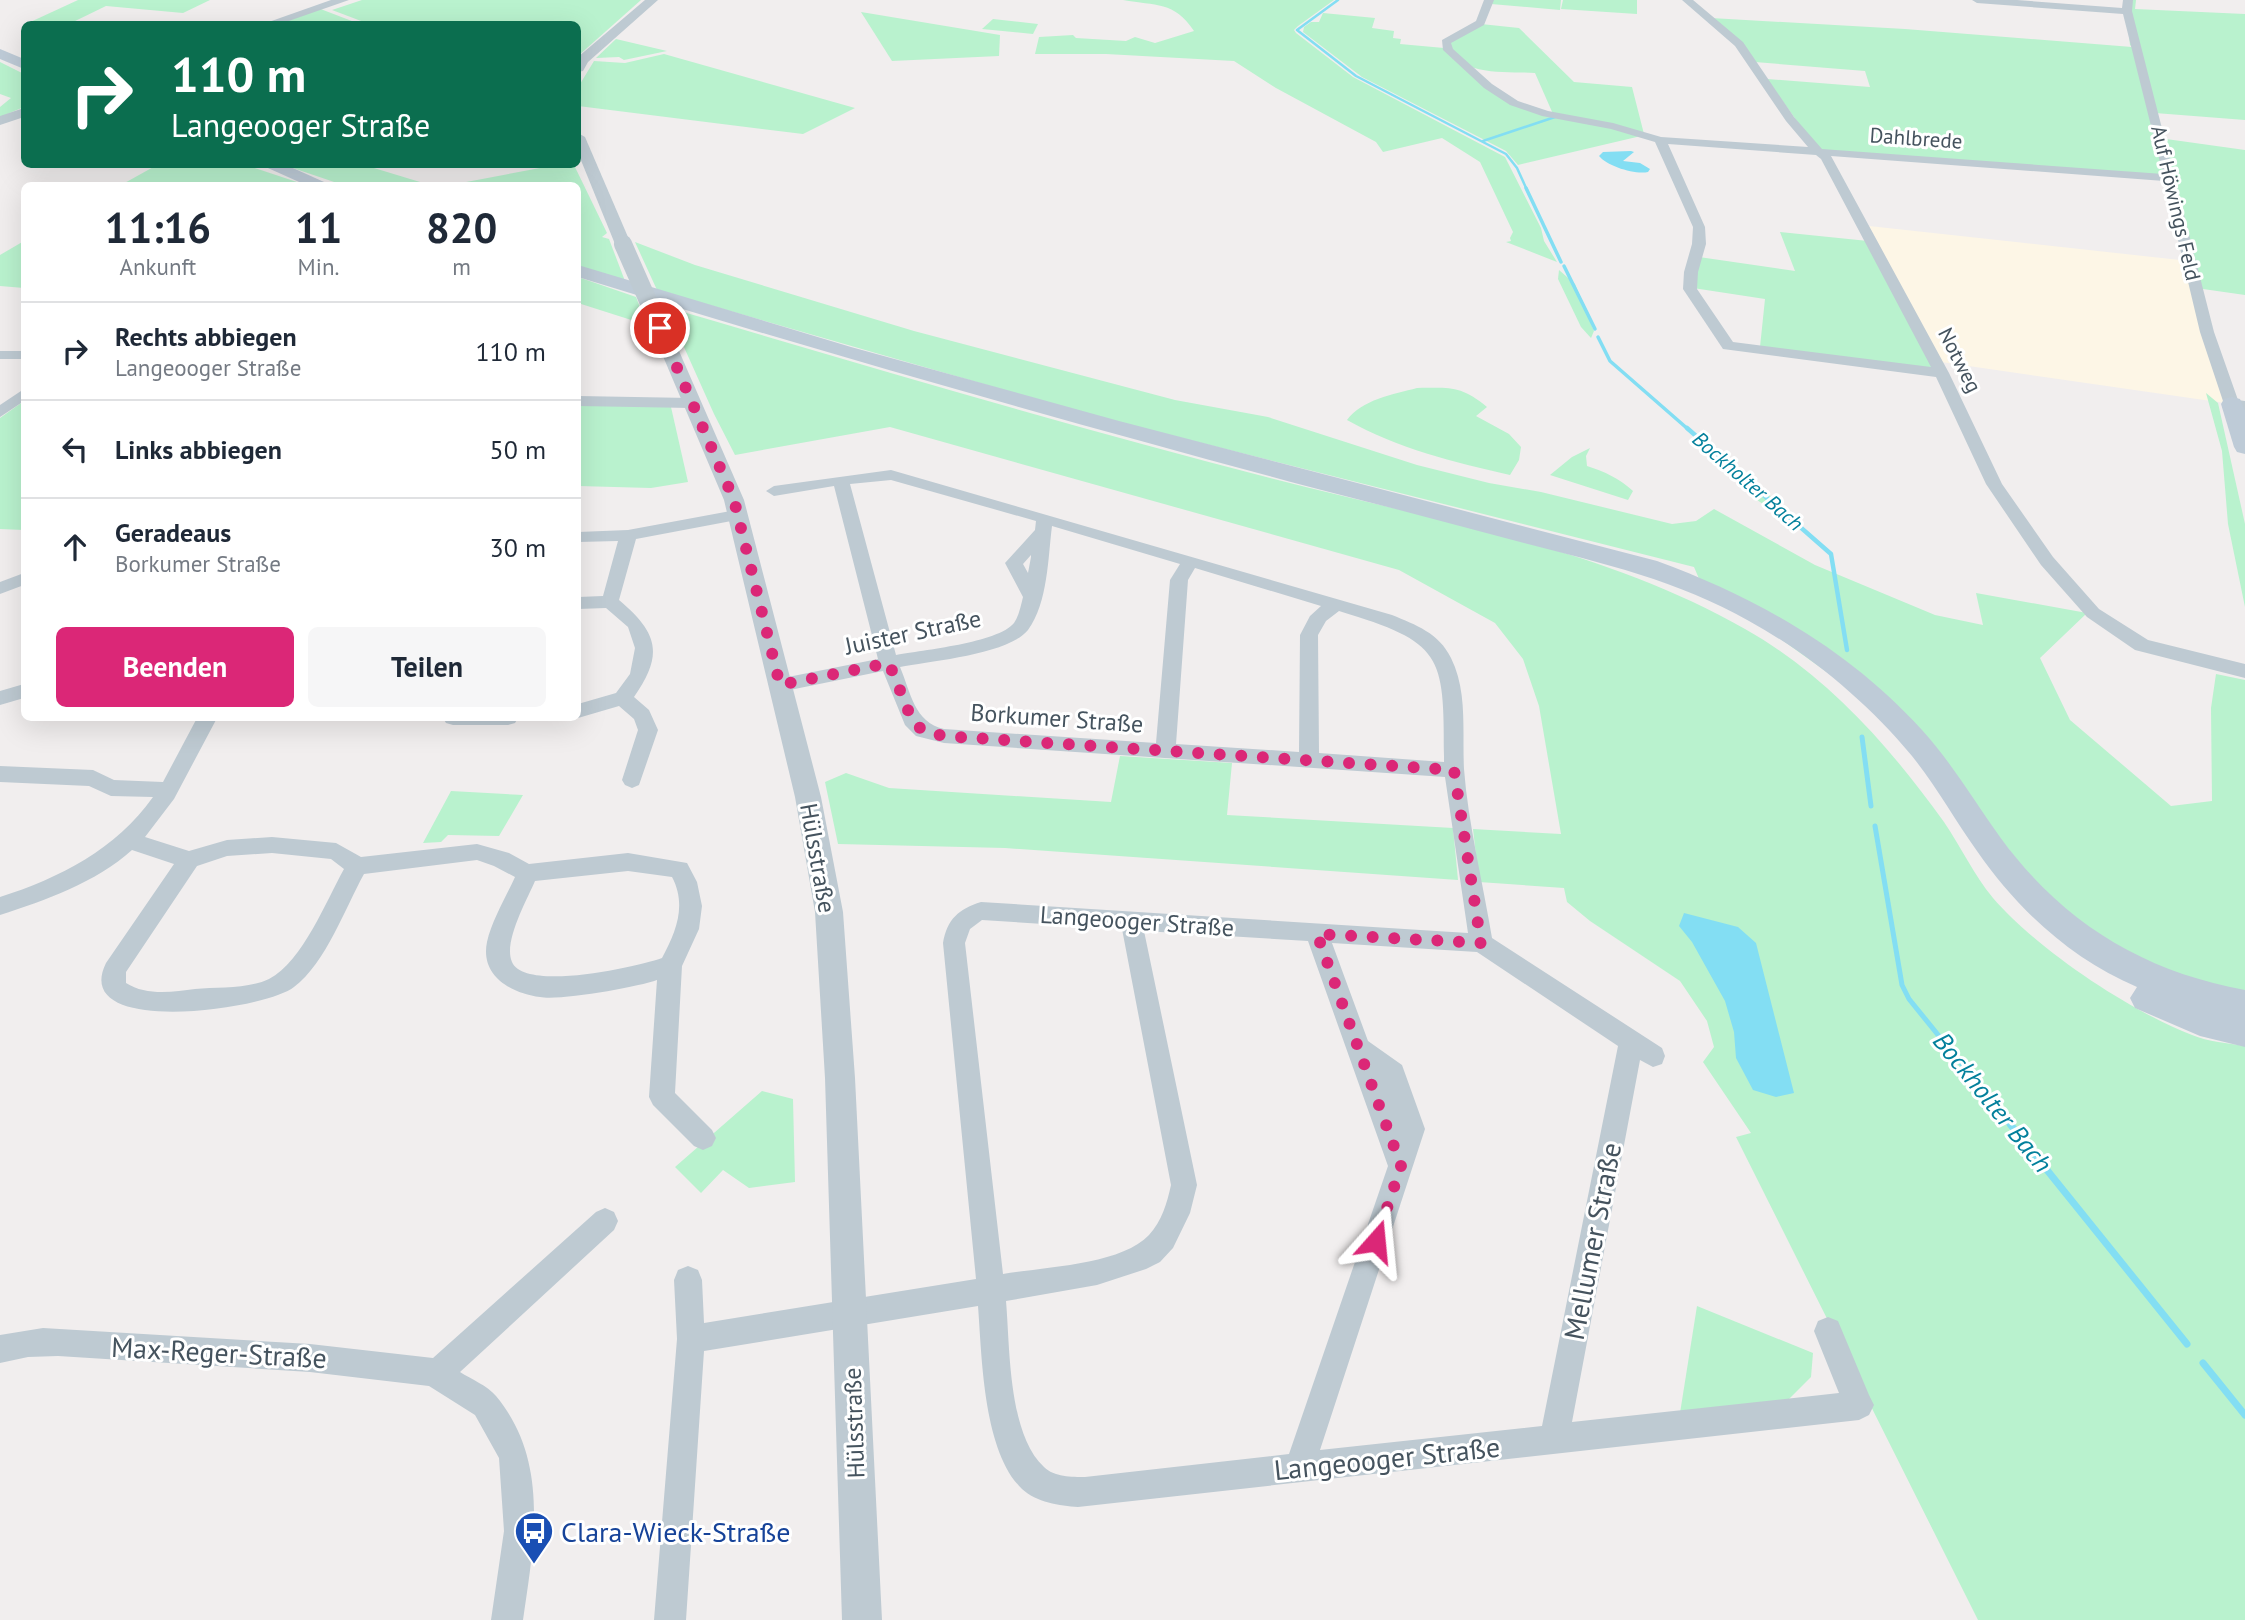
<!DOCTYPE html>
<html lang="de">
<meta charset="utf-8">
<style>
:root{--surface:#fff;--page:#f6f6f7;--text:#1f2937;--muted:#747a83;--line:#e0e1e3;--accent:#db2777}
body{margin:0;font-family:"PT Sans",sans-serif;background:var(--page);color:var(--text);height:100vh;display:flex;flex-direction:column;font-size:26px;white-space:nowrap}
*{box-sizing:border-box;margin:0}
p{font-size:23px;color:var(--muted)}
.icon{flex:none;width:38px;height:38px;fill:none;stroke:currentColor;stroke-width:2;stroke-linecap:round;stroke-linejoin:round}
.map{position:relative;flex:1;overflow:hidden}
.sheet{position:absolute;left:21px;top:182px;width:560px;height:539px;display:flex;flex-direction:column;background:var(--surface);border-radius:10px;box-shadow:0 7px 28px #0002}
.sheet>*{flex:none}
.hud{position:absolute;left:21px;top:21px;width:560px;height:147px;border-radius:10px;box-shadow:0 7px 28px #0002;background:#0b6e4f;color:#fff;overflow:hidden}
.pin{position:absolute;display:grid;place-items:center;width:60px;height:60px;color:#fff;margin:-30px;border:4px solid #fff;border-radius:50%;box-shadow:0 2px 7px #0007}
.me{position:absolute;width:77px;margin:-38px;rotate:18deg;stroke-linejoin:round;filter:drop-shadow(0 0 5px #0008)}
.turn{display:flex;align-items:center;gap:24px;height:147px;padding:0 35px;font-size:32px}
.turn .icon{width:91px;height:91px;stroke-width:2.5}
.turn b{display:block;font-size:49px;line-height:60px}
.eta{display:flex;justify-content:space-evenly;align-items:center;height:119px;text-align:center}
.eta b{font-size:42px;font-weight:700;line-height:49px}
.primary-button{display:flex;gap:14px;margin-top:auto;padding:14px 35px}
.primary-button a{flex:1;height:80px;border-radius:10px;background:var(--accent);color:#fff;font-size:28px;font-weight:700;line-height:80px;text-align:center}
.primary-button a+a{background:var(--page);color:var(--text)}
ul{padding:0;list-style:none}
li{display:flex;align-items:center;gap:21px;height:98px;padding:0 35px;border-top:2px solid var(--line)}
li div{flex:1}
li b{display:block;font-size:26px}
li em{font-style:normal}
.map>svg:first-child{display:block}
.commercial{fill:#fdf6e6}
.green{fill:#b9f2ce}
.water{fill:#83def3}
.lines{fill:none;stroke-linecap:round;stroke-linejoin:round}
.stream-far4{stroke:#83def3;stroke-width:2.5}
.stream-far3{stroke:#83def3;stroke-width:3.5}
.stream-far2{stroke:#83def3;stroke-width:4.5}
.stream-far1{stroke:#83def3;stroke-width:5}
.stream{stroke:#83def3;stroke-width:7}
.minor{fill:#becad2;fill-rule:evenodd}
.tertiary{fill:#becad2;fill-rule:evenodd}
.secondary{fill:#becbd7;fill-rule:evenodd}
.tertiary-bridge{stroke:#becad2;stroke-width:18}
.route{stroke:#db2777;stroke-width:12;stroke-dasharray:0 21.6}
.labels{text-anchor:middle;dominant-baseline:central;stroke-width:6;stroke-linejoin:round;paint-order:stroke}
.far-street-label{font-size:21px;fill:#45535e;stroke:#fff}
.far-water-label{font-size:21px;font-style:italic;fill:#03809c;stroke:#fff}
.street-label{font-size:24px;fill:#45535e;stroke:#fff}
.water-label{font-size:26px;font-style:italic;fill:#03809c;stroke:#fff}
.near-street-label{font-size:28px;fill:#45535e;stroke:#fff}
.near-transit-label{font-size:28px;fill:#164399;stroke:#fff;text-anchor:start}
</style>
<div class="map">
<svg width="2245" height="1620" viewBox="0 0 2245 1620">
<rect width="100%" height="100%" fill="#f1eeee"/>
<polygon class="commercial" points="1869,226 2189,261 2232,404 1941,362"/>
<g class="green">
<polygon points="78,0 210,0 183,13 106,6 69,24 26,24"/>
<polygon points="362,0 641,0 578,56 578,24 369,24 332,10"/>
<path d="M 1123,0 L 1334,0 L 1298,26 L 1294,30 L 1296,33 L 1353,77 L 1505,157 L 1541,228 L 1544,241 L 1557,262 L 1506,242 L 1511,241 L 1510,238 L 1513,232 L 1480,162 L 1442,138 L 1383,152 L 1376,142 L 1276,88 L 1234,61 L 1106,54 L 1035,54 L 1039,37 L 1073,35 L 1076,38 L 1126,41 L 1135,37 L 1155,43 L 1194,31 C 1174,1 1156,6 1123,0 Z"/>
<polygon points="1492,0 1561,0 1560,10 1491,4"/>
<polygon points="1563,0 1637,0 1637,14 1561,9"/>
<polygon points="2125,0 2136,0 2135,9 2245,14 2245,120 2155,113 2159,138 2245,150 2245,295 2196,288 2169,178 1822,151 1816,148 1767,79 1870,87 1865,71 1755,62 1711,18 1905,29 2132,47 2130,45"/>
<polygon points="318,8 357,23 269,24"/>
<polygon points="861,12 1000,35 999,56 892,61"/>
<polygon points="1323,13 1375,18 1372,28 1394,31 1393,38 1401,39 1400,44 1444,48 1506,101 1641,136 1518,165 1506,151 1362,77 1303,32 1304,27 1311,22 1319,22"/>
<polygon points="993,19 1038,24 1033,34 982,29"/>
<path d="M 1481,24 L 1519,28 L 1574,82 L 1632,87 L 1644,134 L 1553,114 L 1535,73 C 1507,71 1456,78 1449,42 Z"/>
<polygon points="616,39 667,51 624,60 619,57 596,58"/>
<polygon points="664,54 855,108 803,134 578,106 580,84 594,61 625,63"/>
<polygon points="0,62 24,74 24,107 0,117 0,107 11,98 0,94"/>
<polygon points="157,165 246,165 306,185 121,185"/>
<polygon points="284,165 364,165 430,185 343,185"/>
<polygon points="556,165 574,165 607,233 602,237 609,239 625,281 578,266 578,186 445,186"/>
<polygon points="1780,232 1868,241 1933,368 1760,347 1765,299 1693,288 1699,257 1795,271"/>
<polygon points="24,241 24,288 0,286 0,255"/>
<polygon points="635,242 695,265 914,331 1175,400 1268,417 1417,465 1489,483 1541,492 1672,524 1696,521 1714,509 1815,565 1935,615 1983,625 1976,593 2087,613 2040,658 2070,720 2171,806 2212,801 2211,708 2216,674 2245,680 2245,1000 2221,996 2067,923 1924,742 1700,581 1694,567 1094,416 657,290"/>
<polygon points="1559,270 1575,284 1594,331 1591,338 1581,327 1558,279"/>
<polygon points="578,277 636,297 647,325 578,303"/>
<path d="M 666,307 C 868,366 1070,427 1274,479 C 1433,520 1601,547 1745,629 C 1827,675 1890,747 1944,822 C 1961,847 1974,875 1993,898 C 2038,950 2128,1010 2192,1035 C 2208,1042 2228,1043 2245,1046 L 2245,1620 L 1978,1620 L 1736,1137 L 1751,1133 L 1703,1062 L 1714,1047 L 1707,1021 L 1680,981 L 1590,921 L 1567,902 L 1564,888 L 1479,882 L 1473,829 L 1561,834 L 1539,706 L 1523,659 L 1495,623 L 1399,570 L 890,427 L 735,455 L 714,414 Z"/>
<path d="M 1417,388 C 1450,388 1460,385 1487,407 L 1476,416 L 1509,434 L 1521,447 L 1519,460 L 1510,475 C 1453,462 1399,449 1347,420 C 1361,400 1394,394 1417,388 Z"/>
<polygon points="2206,393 2218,403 2245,524 2245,607 2228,524 2222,451"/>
<polygon points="24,401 24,530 0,529 0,418"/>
<polygon points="578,405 671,407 688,482 651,488 578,486"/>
<path d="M 1590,448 L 1586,456 L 1587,466 C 1605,472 1619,478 1633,491 L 1628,500 L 1550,475 L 1572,457 Z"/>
<polygon points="1749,486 1767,491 1788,522 1746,492"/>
<polygon points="1120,756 1232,763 1227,815 1453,828 1458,880 1005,848 838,844 825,782 846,773 889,788 1111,802"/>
<polygon points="451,791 523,795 499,836 448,835 441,842 423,843"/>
<polygon points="762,1091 793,1099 795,1182 749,1188 723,1170 701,1193 675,1167"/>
<polygon points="1697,1306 1813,1353 1811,1377 1786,1402 1680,1413"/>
</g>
<g class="water">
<path d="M 1631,151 L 1634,152 L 1623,161 L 1640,163 L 1650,169 L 1648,172 C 1635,175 1607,166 1599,156 L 1603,152 Z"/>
<polygon points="1684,913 1738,927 1756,943 1794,1093 1776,1097 1753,1090 1736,1058 1734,1032 1725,1001 1692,942 1679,926"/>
</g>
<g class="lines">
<g class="stream-far4">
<polyline points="1338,0 1297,30 1356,76 1506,154 1517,168 1527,190"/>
<polyline points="1483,141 1555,117"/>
</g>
<g class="stream-far3">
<polyline points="1526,188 1561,262"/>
<polyline points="1564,266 1595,329"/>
<polyline points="1598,337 1610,361 1689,430"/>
</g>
<polyline class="stream-far2" points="1687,428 1831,554 1847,650"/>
<g class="stream-far1">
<polyline points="1862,737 1871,806"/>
<polyline points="1875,826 1902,985 1909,999 2011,1125"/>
</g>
<g class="stream">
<polyline points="2010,1124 2187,1344"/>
<polyline points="2203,1363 2245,1415"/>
</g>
<g class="minor">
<path d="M 1484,0 L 1494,0 L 1484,25 L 1451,43 L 1453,49 L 1492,84 L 1518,101 L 1548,111 L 1613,123 L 1661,137 L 1808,147 L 1786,121 L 1735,46 L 1682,0 L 1693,0 L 1743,42 L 1794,117 L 1822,149 L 2163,174 L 2123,14 L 1977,3 L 1972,0 L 2017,0 L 2122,8 L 2123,0 L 2133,0 L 2132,11 L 2214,332 L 2238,400 L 2245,401 L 2245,411 L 2227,407 L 2224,404 L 2200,332 L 2164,181 L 1831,156 L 1949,373 L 2002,484 L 2053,557 L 2099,609 L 2148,640 L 2245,664 L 2245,678 L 2135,650 L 2087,617 L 2041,565 L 1986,484 L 1936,377 L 1723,349 L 1683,289 L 1684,272 L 1692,244 L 1693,227 L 1655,142 L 1611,129 L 1542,116 L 1510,105 L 1484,88 L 1443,50 L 1442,40 L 1476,21 ZM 1668,144 L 1816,155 L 1821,159 L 1931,367 L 1733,342 L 1697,289 L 1698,272 L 1706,244 L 1705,227 Z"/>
<rect x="0" y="351" width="24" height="8"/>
<polygon points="24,389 24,401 0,417 0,405"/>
<polygon points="578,396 691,398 699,403 691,408 578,406"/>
<path d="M 891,470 L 1392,615 C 1416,625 1439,633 1451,658 C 1468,692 1462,732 1464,769 C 1468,823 1483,883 1492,938 L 1662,1048 L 1665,1056 L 1662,1064 L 1653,1067 L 1640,1060 L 1572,1422 L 1839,1393 L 1814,1331 L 1818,1321 L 1828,1317 L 1838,1321 L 1869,1395 L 1874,1405 L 1869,1415 L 1859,1420 L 1078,1507 C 1060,1506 1036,1502 1022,1489 C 983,1451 982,1357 978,1306 L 704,1351 L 686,1620 L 654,1620 L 677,1339 L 674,1280 L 678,1270 L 688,1266 L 698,1270 L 702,1280 L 704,1323 L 976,1279 L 943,943 C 947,919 959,909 981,902 L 1468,933 L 1445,777 L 944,743 L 916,736 L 905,725 L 883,671 L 780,692 L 773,690 L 770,685 L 773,680 L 878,659 L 834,486 L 774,496 L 766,491 L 774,486 ZM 891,480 L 1036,521 L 1035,530 L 1005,563 L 1023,597 C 1021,605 1019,616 1014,623 C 998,643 922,650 896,655 L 850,484 ZM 1052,526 L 1180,564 L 1170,580 L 1156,743 L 944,729 C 914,722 911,693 900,667 C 931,661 1009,654 1028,630 C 1048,603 1048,557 1052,526 ZM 1031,555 L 1031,557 L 1028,573 L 1023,564 ZM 1195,568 L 1321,606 L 1310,616 L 1300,635 L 1299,752 L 1176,744 L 1188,580 ZM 1339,611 C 1445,643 1444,655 1444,762 L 1319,753 L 1318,635 L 1326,621 ZM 982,920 L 1122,929 L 1171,1185 C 1167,1203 1162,1221 1149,1235 C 1121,1265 1043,1267 1003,1274 L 965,943 L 970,929 ZM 1144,931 L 1308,941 L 1388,1166 L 1289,1454 L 1085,1477 C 1072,1477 1054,1477 1044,1467 C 1008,1434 1010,1347 1006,1301 L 1097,1285 L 1146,1269 L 1160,1262 L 1173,1248 L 1190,1213 L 1197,1185 ZM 1332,943 L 1477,952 L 1618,1046 L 1542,1426 L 1320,1450 L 1425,1129 L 1402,1065 L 1368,1041 Z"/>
<path d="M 736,510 L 744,515 L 742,519 L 636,539 L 619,600 C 658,633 664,654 634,697 L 649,710 L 658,730 L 639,785 L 632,788 L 625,785 L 622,780 L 638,730 L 634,719 L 619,706 L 578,718 L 576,718 L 578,704 L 616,693 L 630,674 L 635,648 L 628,627 L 606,608 L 578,609 L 578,597 L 603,596 L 618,541 L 578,542 L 578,532 L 628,530 Z"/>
<polygon points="24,573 24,585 0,594 0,582"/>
<polygon points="24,684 24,698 0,705 0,691"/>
<path d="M 197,718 L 217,718 L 174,799 L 145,837 L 189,851 L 227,840 L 272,837 L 336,843 L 361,857 L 477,844 L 509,853 L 529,864 L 628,853 L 687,863 L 697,882 L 702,906 L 699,929 L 682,966 L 675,1093 L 712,1130 L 716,1138 L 712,1146 L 703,1150 L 694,1146 L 653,1105 L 649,1097 L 657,980 C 638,987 559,1001 540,997 C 511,993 480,976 487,942 C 492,920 506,897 515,877 L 494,866 L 477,860 L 364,874 C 345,908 326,963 294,987 C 265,1010 69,1038 106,963 L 174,864 L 132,850 C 95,883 46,900 0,915 L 0,897 C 60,878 116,849 153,797 L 111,796 L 89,786 L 0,782 L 0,766 L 93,770 L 114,780 L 163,782 ZM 272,853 L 331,859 L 344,869 C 326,901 303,961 269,979 C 248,989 218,987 195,989 C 173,992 146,996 126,983 L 126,972 L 197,866 L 227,856 ZM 628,871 L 672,877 C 687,905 676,932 662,958 C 637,967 525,992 512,962 C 503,942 527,900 535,881 Z"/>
<polygon points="443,718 518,718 515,723 508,725 453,725 446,723"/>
<path d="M 605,1208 L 614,1212 L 618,1221 L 614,1230 L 460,1372 C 471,1379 488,1386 496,1396 C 550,1461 534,1544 523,1620 L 491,1620 L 504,1531 L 499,1458 L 475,1415 L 429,1386 L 310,1372 L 58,1356 L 28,1357 L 0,1363 L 0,1335 L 43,1328 L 310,1344 L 433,1358 L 596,1212 Z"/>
</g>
<g class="tertiary">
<polygon points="331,0 349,0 280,24 263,24"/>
<polygon points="645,0 658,0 588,62 583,71 578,72 578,57"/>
<polygon points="24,108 24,117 0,125 0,116"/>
<polygon points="578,133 585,137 631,244 629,247 623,249 615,244 578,153"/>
<polygon points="660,323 669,328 744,500 821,797 843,912 855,1078 882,1620 842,1620 825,1078 815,912 795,797 724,500 651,328"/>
</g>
<g class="secondary">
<polygon points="0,49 24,59 24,69 0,59"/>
<polygon points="259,164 284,164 333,186 308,186"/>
<path d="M 578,265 L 851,347 L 1119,421 L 1657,561 C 1758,598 1849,650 1922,730 C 1952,763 1974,801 2000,837 C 2062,922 2142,971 2245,990 L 2245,1047 L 2200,1036 L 2135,1008 L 2130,998 L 2137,987 C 2071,959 2017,909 1977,851 C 1955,820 1936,786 1912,756 C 1867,702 1811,655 1749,621 C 1679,581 1602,563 1524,543 C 1453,524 1381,505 1310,487 C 1064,421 820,352 578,277 Z"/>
<polygon points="2232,397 2240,399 2245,411 2245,454 2237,452 2234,447 2221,404 2224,399"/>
</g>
<polyline class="tertiary-bridge" points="623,244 660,328"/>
</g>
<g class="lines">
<polyline class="route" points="660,328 734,500 780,685 889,663 912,720 923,731 944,736 1454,770 1481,943 1317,934 1401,1166 1376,1241"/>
</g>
<defs>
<g id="bus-pin" transform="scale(2.0125)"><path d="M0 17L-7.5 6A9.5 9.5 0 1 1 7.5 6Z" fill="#1a4fb4" stroke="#fff"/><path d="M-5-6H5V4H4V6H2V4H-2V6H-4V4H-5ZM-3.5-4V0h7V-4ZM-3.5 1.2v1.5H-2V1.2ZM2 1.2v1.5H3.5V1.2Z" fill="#fff"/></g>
</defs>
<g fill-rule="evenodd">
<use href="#bus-pin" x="534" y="1531"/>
</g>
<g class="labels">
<g class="far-street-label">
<text transform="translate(1916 138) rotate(4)">Dahlbrede</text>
<text transform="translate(2176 203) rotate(77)">Auf Höwings Feld</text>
<text transform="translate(1960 360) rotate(63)">Notweg</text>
</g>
<g class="far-water-label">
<text transform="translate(1748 481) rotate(41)">Bockholter Bach</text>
</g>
<g class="street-label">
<text transform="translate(913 632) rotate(-12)">Juister Straße</text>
<text transform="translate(1057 718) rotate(4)">Borkumer Straße</text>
<text transform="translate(818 858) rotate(80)">Hülsstraße</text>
<text transform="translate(1137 921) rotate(4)">Langeooger Straße</text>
<text transform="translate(854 1423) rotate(-92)">Hülsstraße</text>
</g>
<g class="water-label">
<text transform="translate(1993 1102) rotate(51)">Bockholter Bach</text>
</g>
<g class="near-street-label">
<text transform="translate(1592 1241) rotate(-79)">Mellumer Straße</text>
<text transform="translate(219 1352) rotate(3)">Max-Reger-Straße</text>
<text transform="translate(1387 1458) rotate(-6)">Langeooger Straße</text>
</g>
<g class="near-transit-label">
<text x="561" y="1531">Clara-Wieck-Straße</text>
</g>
</g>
</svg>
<div class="pin" style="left:660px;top:328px;background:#d93025"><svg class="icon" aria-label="arrive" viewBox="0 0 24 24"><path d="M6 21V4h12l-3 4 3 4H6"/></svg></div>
<svg class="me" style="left:1376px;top:1241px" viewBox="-20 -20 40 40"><path d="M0-17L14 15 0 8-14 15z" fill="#db2777" stroke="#fff" stroke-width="4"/></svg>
<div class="hud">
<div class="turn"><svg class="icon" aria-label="right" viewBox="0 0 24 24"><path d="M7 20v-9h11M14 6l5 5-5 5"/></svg><div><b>110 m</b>Langeooger Straße</div></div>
</div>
<section class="sheet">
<div class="eta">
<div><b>11:16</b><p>Ankunft</p></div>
<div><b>11</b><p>Min.</p></div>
<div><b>820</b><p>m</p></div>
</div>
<ul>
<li><svg class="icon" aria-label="right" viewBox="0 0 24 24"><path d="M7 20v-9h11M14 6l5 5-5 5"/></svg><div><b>Rechts abbiegen</b><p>Langeooger Straße</p></div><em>110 m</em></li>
<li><svg class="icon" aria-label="left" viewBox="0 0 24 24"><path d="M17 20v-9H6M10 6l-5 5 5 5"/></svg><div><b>Links abbiegen</b></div><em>50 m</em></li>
<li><svg class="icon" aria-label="ahead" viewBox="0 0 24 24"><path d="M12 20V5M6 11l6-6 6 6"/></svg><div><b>Geradeaus</b><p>Borkumer Straße</p></div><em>30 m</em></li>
</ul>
<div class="primary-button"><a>Beenden</a><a>Teilen</a></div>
</section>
</div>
